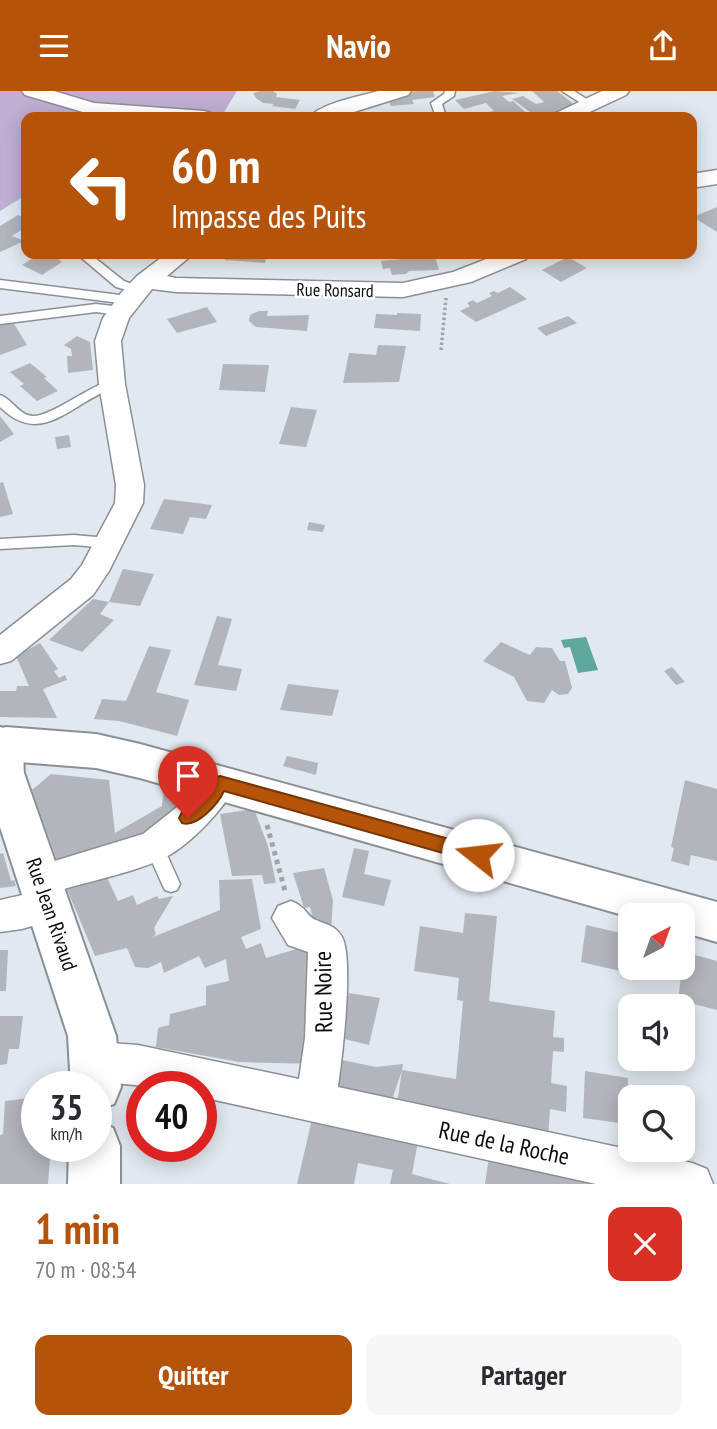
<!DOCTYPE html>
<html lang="fr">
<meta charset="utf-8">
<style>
:root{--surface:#fff;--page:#f7f7f7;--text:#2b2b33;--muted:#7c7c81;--accent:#b45309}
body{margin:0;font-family:"PT Sans Narrow",sans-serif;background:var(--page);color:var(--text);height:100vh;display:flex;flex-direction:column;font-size:26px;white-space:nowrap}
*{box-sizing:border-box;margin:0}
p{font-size:23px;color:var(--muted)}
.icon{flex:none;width:38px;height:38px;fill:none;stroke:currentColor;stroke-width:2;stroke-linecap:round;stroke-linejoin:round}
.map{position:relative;height:1093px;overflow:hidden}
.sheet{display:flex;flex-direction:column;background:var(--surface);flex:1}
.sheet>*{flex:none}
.hud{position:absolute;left:21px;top:21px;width:676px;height:147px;border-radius:14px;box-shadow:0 4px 18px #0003;background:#b45309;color:#fff;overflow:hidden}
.needle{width:46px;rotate:41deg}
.tools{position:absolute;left:618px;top:812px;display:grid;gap:14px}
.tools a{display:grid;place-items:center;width:77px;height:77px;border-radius:14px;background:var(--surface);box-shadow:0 4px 18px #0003;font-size:35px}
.speed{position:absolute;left:21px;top:980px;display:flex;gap:14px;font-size:35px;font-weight:700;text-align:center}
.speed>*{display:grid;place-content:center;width:91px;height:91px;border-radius:50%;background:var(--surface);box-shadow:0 4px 18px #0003;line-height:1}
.speed small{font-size:18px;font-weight:400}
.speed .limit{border:10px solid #d22;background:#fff;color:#111}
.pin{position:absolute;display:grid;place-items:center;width:60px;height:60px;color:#fff;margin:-72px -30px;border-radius:50% 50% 50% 0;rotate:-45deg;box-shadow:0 0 7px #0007}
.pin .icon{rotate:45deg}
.me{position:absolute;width:77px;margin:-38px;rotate:286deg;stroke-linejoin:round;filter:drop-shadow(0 0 5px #0008)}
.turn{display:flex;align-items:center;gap:24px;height:147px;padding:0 35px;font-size:32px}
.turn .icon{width:91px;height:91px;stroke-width:2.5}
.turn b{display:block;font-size:49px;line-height:60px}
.round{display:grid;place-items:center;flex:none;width:74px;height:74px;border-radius:14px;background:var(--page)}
.overview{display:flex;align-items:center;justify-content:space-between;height:119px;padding:0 35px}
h1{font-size:42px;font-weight:600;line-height:52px;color:var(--accent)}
.cta{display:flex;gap:14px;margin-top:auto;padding:14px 35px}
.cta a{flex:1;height:80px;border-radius:14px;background:var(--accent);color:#fff;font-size:28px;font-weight:600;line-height:80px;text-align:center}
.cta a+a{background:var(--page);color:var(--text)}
header{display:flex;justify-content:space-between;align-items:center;height:91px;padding:0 35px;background:var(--accent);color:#fff;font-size:32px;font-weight:600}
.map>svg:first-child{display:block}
.green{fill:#c0aed3}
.water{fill:#5da79d}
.building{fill:#b3b5bd}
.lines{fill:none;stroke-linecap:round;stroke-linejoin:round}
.service-casing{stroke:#899096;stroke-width:3}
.minor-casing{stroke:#899096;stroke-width:3}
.tertiary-casing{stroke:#899096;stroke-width:4}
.secondary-casing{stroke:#899096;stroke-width:4}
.path-far1{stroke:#9ea4a9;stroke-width:3.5;stroke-dasharray:2.5 2.5;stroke-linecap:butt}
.path{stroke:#9ea4a9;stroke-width:5;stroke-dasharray:4.5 4.5;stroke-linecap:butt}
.service{fill:#fff;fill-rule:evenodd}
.minor{fill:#fff;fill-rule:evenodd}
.tertiary{fill:#fff;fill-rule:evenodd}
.secondary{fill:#fff;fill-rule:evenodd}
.route{fill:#b45309;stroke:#753606;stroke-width:2}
.labels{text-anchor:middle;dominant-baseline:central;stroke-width:5;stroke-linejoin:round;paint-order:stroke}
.far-street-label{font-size:18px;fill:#090c0e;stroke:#fff}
.street-label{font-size:21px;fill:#090c0e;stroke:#fff}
.near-street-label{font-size:24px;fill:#090c0e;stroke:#fff}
</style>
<header><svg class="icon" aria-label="menu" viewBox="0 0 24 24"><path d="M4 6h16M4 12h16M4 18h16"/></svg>Navio<svg class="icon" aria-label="share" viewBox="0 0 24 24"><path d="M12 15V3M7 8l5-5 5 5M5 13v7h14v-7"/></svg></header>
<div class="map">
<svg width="717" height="1093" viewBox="0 0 717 1093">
<rect width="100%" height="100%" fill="#e1e8ef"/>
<polygon class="green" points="0,0 237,0 224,21 166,20 156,26 26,26 26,104 0,120"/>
<polygon class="water" points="586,546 598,579 578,582 570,556 564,557 561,549"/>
<g class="building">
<polygon points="260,0 273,0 277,3 276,6 300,9 295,18 272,15 274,13 263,12 256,7 253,2"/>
<polygon points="416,0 433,0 435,6 412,9 414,13 391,15 387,7"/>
<polygon points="495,0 519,2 502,5 509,11 513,10 531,26 490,26 485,22 494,20 486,12 464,18 455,9"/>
<polygon points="532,0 557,0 575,14 545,26 537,26 512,8 523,5 536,13 544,11"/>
<polygon points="717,116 717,141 693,126"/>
<polygon points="18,124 26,128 26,136 12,145 24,150 0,161 0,135"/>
<polygon points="39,163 77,163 79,164 75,167 67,164 59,169 62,171 42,184 22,174"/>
<polygon points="226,163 267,163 265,172 225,169"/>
<polygon points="303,163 344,163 345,167 303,167"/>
<polygon points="435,165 439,179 409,180 406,183 392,184 390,177 383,178 381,170"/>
<polygon points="568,166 587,177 561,191 542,179"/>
<polygon points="510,196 527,208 476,231 460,220 470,215 467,212 473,209 477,212 492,205 489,202 494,200 498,202"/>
<polygon points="207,216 217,231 177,242 167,228"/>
<polygon points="259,220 268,220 267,225 309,224 307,240 256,236 249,230 250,224"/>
<polygon points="397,222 421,223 420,240 374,237 376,223 397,224"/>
<polygon points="568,225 577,232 546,245 537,237"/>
<polygon points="13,231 27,254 0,264 0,233"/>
<polygon points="77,245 90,251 93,279 68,282 67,265 72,265 71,258 64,254"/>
<polygon points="378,254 406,255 399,291 343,292 349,262 376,264"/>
<polygon points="30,272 47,286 44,287 58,300 37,310 20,295 24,293 10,281"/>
<polygon points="223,273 269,274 265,301 219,299"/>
<polygon points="291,316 317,319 306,356 279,353"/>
<polygon points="0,325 14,343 0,351"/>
<polygon points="69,344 71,356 57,358 55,346"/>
<polygon points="3,391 13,423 0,426 0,392"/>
<polygon points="164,408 212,414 206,428 190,426 183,443 150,438"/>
<polygon points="309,431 325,434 323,441 307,439"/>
<polygon points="123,478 154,483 140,515 109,511 100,523 114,529 82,561 49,549 93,508 109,511"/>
<polygon points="217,525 232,528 218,574 242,578 236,600 194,594"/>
<polygon points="501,551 530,564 536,556 552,557 560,570 565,570 572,597 568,603 559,604 552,599 544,612 527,610 514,586 483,570"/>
<polygon points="40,552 58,578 54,580 59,587 65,584 67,589 43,598 57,627 0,626 0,600 16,600 17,595 29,595 16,565"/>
<polygon points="149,555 171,559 156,601 189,609 177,645 119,630 94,628 102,608 126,610"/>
<polygon points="672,576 685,591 676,594 664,580"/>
<polygon points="288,593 339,599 332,625 280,619"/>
<polygon points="287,665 318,672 316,684 283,675"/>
<polygon points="51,683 109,689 115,742 162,715 163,703 195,711 174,728 109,759 59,775 32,699"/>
<polygon points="685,689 717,698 717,770 691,764 689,775 671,770 674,757 671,756"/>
<polygon points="254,718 268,755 276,792 264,793 262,784 232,785 220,723"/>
<polygon points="354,757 369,760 364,783 391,789 384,815 342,806"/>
<polygon points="3,762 11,790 14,789 16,795 0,797 0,763"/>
<polygon points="324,777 333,809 331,840 314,832 310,816 304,817 293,782"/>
<polygon points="104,780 118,810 133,804 137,814 157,805 159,808 173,805 154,837 156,843 153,846 220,819 219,789 252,788 261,838 241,846 246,858 261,852 266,867 317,852 316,973 239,971 156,956 158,937 169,934 170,923 206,914 206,895 229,890 226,868 205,877 199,865 164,882 161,871 148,877 135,876 127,857 95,865 64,791"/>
<polygon points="465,822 497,825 489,910 555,920 553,946 564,947 564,961 553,960 551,992 567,995 566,1021 550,1018 548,1047 396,1019 402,979 392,1009 329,998 330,963 343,965 342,969 376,976 403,973 402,979 456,988 463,910 457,909 459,887 414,880 420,835 463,842"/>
<polygon points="586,834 630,844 630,877 643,877 642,885 581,871"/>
<polygon points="0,859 8,859 6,900 0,900"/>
<polygon points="684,861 717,870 717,919 678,909"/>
<polygon points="349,902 380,907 369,954 336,946"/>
<polygon points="0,925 23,925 19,958 9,958 7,973 0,974"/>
<polygon points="585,980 628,987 627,1033 583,1027"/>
<polygon points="37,1006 37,1055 51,1055 48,1093 0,1093 0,1044 3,1043 5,1010"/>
<polygon points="313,1024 418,1050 412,1083 450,1093 390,1093 393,1079 358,1072 354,1093 297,1093"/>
<polygon points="489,1066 602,1093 485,1093"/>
</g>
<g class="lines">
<g class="service-casing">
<g id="service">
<polygon points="445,0 455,0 454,5 442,13 446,26 436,26 431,12 444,3"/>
<polygon points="562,0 574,0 596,14 587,16"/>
<polygon points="77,163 90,163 124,190 144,198 138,202 116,196"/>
<polygon points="0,189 128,205 134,209 128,213 0,197"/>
<polygon points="96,213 121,216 127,220 121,224 96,221 0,233 0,225"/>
<path d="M 112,289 L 119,293 L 117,296 C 74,308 43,359 0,316 L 0,304 C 12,308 18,323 32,325 C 49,327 89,295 112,289 Z"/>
<polygon points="74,444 108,447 115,452 108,457 74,454 0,458 0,448"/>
<polygon points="154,747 160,750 163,755 180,793 177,799 171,801 165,799 162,793 145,755 148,750"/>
</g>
</g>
<g class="minor-casing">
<g id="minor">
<polygon points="22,0 54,0 94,12 204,20 211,22 215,26 93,24 25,4"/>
<path d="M 378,0 L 411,0 L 408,4 L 338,26 L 310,26 C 321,12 361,5 378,0 Z"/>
<polygon points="602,0 629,0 626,4 579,26 552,26 556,22"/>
<polygon points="717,79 717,93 691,97 691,83"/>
<polygon points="166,163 193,163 167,185 176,187 403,192 453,181 499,163 530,163 526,168 471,191 403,206 176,201 152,198 129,227 121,250 125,293 144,394 143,412 109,480 93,504 11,570 0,573 0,544 71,488 82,474 115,412 116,394 99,293 95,250 103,227 121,202 137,185"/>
<path d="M 220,678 L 232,682 L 237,692 C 225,717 191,753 166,766 C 140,780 90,790 61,799 L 48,794 L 43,783 L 48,772 L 143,743 L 191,705 L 208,682 Z"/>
<polygon points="49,798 62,802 67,814 62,826 22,838 0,841 0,809"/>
<path d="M 291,810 C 307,816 306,825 316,829 C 327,834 335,834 342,846 C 354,868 342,968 338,996 L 692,1072 L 707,1078 L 713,1093 L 596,1093 L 201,1006 L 201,996 C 166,996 114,996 82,984 L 76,970 L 82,956 L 96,951 L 138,954 L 299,988 L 305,947 L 308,861 L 288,854 L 272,827 L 278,815 Z"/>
</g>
</g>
<g class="tertiary-casing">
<polygon id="tertiary" points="6,636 96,643 140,653 717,811 717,851 682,841 682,824 630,824 630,826 140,687 96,677 6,670 0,668 0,638"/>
</g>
<g class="secondary-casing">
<g id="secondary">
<path d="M 0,636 L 21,641 C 28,656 22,666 24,682 L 116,945 L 121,996 L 114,1013 L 96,1020 L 96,996 L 71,996 L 68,945 L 0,736 Z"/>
<polygon points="96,1030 113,1037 120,1055 120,1093 68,1093 69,1055 96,1055"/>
</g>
</g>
<polyline class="path-far1" points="441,259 446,207"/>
<polyline class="path" points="267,734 285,800"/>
<use href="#service" class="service"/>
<use href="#minor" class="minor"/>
<use href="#tertiary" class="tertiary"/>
<use href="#secondary" class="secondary"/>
</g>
<path class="route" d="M 220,685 L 478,756 L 484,759 L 487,764 L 484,770 L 478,772 L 224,700 C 218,713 197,737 182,732 L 179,727 L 182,721 L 208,697 L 213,687 Z"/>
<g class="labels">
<g class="far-street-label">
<text transform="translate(335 199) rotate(1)">Rue Ronsard</text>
</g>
<g class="street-label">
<text transform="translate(52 823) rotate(71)">Rue Jean Rivaud</text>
</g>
<g class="near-street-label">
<text transform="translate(323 901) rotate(-91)">Rue Noire</text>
<text transform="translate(504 1052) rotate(12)">Rue de la Roche</text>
</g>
</g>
</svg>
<div class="tools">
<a><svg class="needle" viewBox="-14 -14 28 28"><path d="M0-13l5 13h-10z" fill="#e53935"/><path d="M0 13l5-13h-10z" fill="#7c7c81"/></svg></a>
<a><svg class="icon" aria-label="sound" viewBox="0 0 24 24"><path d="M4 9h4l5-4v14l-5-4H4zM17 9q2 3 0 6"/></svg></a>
<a><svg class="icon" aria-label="search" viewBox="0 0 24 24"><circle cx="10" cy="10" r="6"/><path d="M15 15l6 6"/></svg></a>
</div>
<div class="speed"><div>35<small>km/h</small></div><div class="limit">40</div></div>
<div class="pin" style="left:188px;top:727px;background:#d93025"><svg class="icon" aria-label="arrive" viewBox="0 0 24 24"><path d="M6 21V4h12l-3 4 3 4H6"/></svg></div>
<svg class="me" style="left:478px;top:764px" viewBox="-20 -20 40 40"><circle r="19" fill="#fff"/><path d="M0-13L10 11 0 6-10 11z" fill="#b45309"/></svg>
<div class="hud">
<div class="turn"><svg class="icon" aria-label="left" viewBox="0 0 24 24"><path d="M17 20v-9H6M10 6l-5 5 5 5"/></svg><div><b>60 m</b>Impasse des Puits</div></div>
</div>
</div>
<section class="sheet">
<div class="overview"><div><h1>1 min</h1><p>70 m · 08:54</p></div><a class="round" style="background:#d93025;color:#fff"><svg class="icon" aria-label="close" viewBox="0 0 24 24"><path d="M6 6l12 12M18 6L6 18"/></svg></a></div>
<div class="cta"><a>Quitter</a><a>Partager</a></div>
</section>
